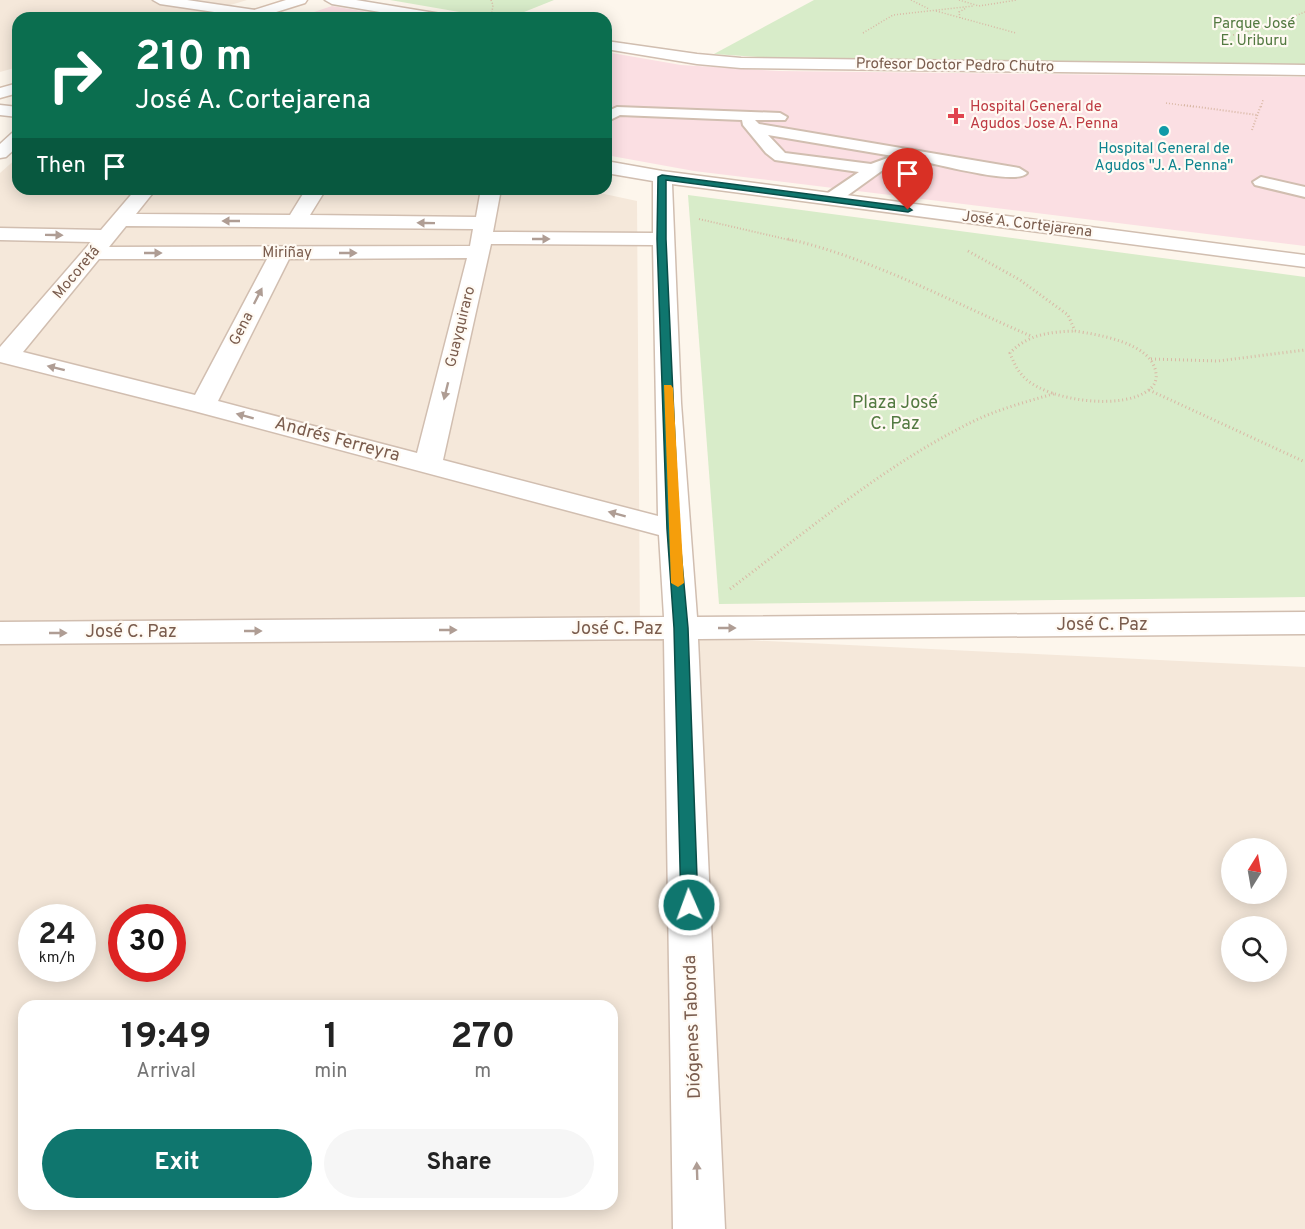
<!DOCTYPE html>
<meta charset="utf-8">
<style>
:root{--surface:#fff;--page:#f6f6f6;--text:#222;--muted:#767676;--accent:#0f766e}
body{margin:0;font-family:Overpass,sans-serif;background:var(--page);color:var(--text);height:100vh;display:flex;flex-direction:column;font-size:22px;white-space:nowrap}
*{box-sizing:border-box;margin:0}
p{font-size:20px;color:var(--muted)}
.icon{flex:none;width:33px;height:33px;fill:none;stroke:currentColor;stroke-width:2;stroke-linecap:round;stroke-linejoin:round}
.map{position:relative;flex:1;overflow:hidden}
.side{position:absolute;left:18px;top:1000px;width:600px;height:210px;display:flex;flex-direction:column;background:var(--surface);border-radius:18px;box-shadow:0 3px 15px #0003}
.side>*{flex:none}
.guide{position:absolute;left:12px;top:12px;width:600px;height:183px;border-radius:18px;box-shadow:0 3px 15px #0003;background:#0b6e4f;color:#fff;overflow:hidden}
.needle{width:39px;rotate:11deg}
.buttons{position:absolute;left:1221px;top:838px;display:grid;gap:12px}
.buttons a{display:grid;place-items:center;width:66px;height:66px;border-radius:50%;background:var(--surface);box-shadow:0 3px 15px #0003;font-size:30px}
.speed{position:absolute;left:18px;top:904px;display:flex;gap:12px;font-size:30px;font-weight:700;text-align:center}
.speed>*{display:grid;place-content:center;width:78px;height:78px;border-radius:50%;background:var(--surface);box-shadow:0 3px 15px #0003;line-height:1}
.speed small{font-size:15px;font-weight:400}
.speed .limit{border:9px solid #d22;background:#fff;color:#111}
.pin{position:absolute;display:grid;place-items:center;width:51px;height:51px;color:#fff;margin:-62px -26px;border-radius:50% 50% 50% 0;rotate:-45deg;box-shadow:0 0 6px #0007}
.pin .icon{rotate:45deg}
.me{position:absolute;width:66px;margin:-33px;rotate:358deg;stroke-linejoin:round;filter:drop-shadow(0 0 4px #0008)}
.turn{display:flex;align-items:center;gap:21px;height:126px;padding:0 24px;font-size:27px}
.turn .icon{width:78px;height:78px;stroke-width:2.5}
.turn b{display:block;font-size:42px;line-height:51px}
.then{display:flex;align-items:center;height:57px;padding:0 24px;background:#0003;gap:12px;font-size:22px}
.eta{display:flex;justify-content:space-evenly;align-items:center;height:102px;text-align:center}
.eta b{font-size:36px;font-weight:700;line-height:42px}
.action{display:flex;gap:12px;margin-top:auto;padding:12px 24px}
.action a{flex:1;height:69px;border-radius:36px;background:var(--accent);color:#fff;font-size:24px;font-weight:700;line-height:69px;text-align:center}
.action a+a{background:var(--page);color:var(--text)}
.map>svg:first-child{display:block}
.residential{fill:#f5e8da;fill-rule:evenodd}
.medical{fill:#fbdfe3}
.green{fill:#d8ecc9}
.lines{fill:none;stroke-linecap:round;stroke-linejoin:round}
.lane-casing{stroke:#d1beb0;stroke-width:4}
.street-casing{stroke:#d1beb0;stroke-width:3}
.secondary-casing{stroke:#d6c0b0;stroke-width:3}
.path-far2{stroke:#d9b8a5;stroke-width:1.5;stroke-dasharray:1 2;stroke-linecap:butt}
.path-far1{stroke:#d9b8a5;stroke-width:2;stroke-dasharray:1 2;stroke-linecap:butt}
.path{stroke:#d9b8a5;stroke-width:3;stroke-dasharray:1 3;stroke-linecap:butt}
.lane{fill:#fff;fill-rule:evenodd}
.street{fill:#fff;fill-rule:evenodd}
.secondary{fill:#fff;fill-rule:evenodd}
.oneway{fill:#af9d94}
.route{fill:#0f766e;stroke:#0a4d48;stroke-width:1.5}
.slow{fill:#f59e0b}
.health-dot{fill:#e0444e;stroke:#fffaf3;stroke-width:2}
.culture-dot{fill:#0f9aa8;stroke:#fffaf3;stroke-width:2}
.labels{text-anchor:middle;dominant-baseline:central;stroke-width:4.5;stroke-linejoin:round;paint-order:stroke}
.far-park-label{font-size:15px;fill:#537a41;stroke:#fffaf3}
.far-street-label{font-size:15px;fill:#7a5c4d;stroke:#fffaf3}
.far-health-label{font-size:15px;fill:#be3a42;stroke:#fffaf3;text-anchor:start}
.far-culture-label{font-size:15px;fill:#0d838f;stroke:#fffaf3}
.park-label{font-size:18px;fill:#537a41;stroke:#fffaf3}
.street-label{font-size:18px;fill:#7a5c4d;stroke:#fffaf3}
</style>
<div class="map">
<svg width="1305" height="1229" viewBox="0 0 1305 1229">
<rect width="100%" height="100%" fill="#fdf6ec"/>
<g class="residential">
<polygon points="0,0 247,0 188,18 18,18 18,67 0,72"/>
<path d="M 18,157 L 18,189 L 581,189 L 637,201 L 640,635 L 1305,667 L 1305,1229 L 0,1229 L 0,173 ZM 1232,849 L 1276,849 L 1276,894 L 1232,894 ZM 32,918 L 82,918 L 82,969 L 32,969 ZM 122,918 L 172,918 L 172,969 L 122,969 ZM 1232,927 L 1276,927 L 1276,972 L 1232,972 ZM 24,1006 L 612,1006 L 612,1204 L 24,1204 Z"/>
</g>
<g class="medical">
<polygon points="332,6 403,18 296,18"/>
<polygon points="606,52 681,65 779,71 1305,77 1305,246 694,171 606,155"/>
</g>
<g class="green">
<polygon points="390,0 554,0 509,18 494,18"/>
<polygon points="814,0 1305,0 1305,66 758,57 714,54"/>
<polygon points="688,195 1305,277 1305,597 719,604"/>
</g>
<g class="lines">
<g class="lane-casing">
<g id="lane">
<path d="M 617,107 L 780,113 L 787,117 L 785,120 L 755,120 L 759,124 L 1019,168 L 1027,173 C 1017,186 938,164 920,161 L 913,165 L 887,167 L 837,203 L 831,204 L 823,199 L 825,195 L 859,172 L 775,160 L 766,153 L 743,125 L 742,120 L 620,115 L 606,122 L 606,112 ZM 768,135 L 893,156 L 871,164 L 785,153 Z"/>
<polygon points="1261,177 1305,187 1305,197 1255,185 1253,182"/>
</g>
</g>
<g class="street-casing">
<g id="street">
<polygon points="153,0 187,0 255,10 262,14 255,18 160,4"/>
<polygon points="325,0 356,0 441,14 448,18 416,18 332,4"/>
<polygon points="606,41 697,54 741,58 1305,65 1305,75 741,68 697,64 606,49"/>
<polygon points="0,105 18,107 18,117 0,115"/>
<polygon points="18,132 18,146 6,157 0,158 0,144 12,133"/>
<path d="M 606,161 L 662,171 L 1305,255 L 1305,267 L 672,184 L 681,403 L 697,617 L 1305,612 L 1305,634 L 698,639 L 725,1229 L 673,1229 L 664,639 L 0,644 L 0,622 L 664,617 L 659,535 L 194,411 L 0,362 L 0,347 L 91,242 L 0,240 L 0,228 L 101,230 L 136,189 L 156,189 L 136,214 L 290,215 L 306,189 L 326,189 L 310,215 L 476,217 L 481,189 L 501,189 L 493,232 L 653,233 L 653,181 L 606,173 ZM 126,226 L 473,229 L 470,246 L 109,247 ZM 491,244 L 653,245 L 658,516 L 443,460 ZM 467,258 L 417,453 L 218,401 L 289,259 ZM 99,259 L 267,259 L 195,395 L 23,352 Z"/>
</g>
</g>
<g class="secondary-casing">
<g id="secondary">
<polygon points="286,0 307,0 305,3 257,18 236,18 238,15"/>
<polygon points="18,83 18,93 0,98 0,88"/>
</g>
</g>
<g class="path-far2">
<polyline points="491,0 493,5 491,18"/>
<polyline points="911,0 929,9"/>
<polyline points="959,0 979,6 1017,0"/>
<polyline points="936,11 1016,33"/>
<polyline points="960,18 959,12 966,8"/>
<polyline points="863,33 893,15 973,6"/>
<polyline points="1233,35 1273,25 1305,12"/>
<polyline points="1166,103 1195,107"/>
<polyline points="1261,107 1263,100"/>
</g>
<g class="path-far1">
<polyline points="1184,105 1257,115"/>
<polyline points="1252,130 1261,105"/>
<polyline points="699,219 794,241"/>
</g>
<g class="path">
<path d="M 788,239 C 869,257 954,303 1031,336"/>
<polyline points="968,251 1020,280 1068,315 1075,331"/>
<path d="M 1075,331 C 1100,335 1152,343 1156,373 C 1157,379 1155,385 1150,389 C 1124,411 1052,401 1027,380 C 1018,372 1014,364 1010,353 C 1028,334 1050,332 1075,331 Z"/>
<polyline points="1151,359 1218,361 1305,350"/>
<polyline points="1149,390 1305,462"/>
<path d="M 730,589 C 806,532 881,468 966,425 C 994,410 1026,402 1056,393"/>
</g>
<use href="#lane" class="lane"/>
<use href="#street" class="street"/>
<use href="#secondary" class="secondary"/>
</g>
<defs><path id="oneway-solid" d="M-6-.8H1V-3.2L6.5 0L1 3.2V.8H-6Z" transform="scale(1.5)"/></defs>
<g class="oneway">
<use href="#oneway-solid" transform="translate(231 221) rotate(-180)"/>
<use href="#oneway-solid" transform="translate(426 223) rotate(-179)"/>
<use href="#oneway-solid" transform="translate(54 235) rotate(1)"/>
<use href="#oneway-solid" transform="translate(541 239)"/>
<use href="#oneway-solid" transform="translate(153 253)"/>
<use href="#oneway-solid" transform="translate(348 253)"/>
<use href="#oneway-solid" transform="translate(258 296) rotate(-63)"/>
<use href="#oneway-solid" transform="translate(56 368) rotate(-166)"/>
<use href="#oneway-solid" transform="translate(446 391) rotate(104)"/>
<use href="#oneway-solid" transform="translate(245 416) rotate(-165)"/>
<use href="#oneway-solid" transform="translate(617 514) rotate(-165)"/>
<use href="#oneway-solid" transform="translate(727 628)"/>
<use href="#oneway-solid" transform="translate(448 630)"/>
<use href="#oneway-solid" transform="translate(253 631)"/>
<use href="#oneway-solid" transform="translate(58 633)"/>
<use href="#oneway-solid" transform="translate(697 1171) rotate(-92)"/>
</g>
<polygon class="route" points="662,175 908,207 912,210 908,212 666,180 666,239 679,529 688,628 698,905 696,911 689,913 683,911 681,905 674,628 667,529 657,239 658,177"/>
<polygon class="slow" points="664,385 671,385 673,388 684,583 678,587 671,583"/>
<path class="health-dot" d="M953 107h6v6h6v6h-6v6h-6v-6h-6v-6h6z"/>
<circle class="culture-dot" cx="1164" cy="131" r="6"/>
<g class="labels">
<g class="far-park-label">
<text x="1254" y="24">Parque José<tspan x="1254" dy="17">E. Uriburu</tspan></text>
</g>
<g class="far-street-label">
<text transform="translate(955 66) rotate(1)">Profesor Doctor Pedro Chutro</text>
<text transform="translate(1027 225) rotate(7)">José A. Cortejarena</text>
<text x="287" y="253">Miriñay</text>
<text transform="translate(77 273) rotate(-50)">Mocoretá</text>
<text transform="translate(461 327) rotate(-76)">Guayquiraro</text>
<text transform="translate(242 329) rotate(-63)">Gena</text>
</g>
<g class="far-health-label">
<text x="970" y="107">Hospital General de<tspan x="970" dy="17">Agudos Jose A. Penna</tspan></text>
</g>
<g class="far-culture-label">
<text x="1164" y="149">Hospital General de<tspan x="1164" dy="17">Agudos "J. A. Penna"</tspan></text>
</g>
<g class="park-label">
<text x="895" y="403">Plaza José<tspan x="895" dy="21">C. Paz</tspan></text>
</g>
<g class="street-label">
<text transform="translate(337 440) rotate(15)">Andrés Ferreyra</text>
<text x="1102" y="625">José C. Paz</text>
<text x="617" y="629">José C. Paz</text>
<text x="131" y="632">José C. Paz</text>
<text transform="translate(693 1027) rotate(-92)">Diógenes Taborda</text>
</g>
</g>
</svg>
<div class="buttons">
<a><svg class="needle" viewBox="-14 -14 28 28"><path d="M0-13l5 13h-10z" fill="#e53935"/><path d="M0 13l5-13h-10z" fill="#767676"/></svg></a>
<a><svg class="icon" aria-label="search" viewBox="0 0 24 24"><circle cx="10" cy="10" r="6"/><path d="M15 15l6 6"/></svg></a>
</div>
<div class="speed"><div>24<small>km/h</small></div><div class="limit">30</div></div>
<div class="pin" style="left:908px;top:210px;background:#d93025"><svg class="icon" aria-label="arrive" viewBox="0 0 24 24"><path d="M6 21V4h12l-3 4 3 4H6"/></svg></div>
<svg class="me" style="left:689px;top:905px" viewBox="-20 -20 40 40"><circle r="17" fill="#0f766e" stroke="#fff" stroke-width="3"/><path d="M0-11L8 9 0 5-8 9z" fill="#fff"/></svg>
<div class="guide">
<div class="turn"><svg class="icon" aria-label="right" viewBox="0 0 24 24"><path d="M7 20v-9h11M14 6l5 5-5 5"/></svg><div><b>210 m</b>José A. Cortejarena</div></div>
<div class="then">Then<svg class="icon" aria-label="arrive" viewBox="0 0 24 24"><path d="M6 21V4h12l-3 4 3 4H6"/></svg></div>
</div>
<section class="side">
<div class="eta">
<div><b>19:49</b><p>Arrival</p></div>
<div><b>1</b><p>min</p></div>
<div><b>270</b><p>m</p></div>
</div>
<div class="action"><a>Exit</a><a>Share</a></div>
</section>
</div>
